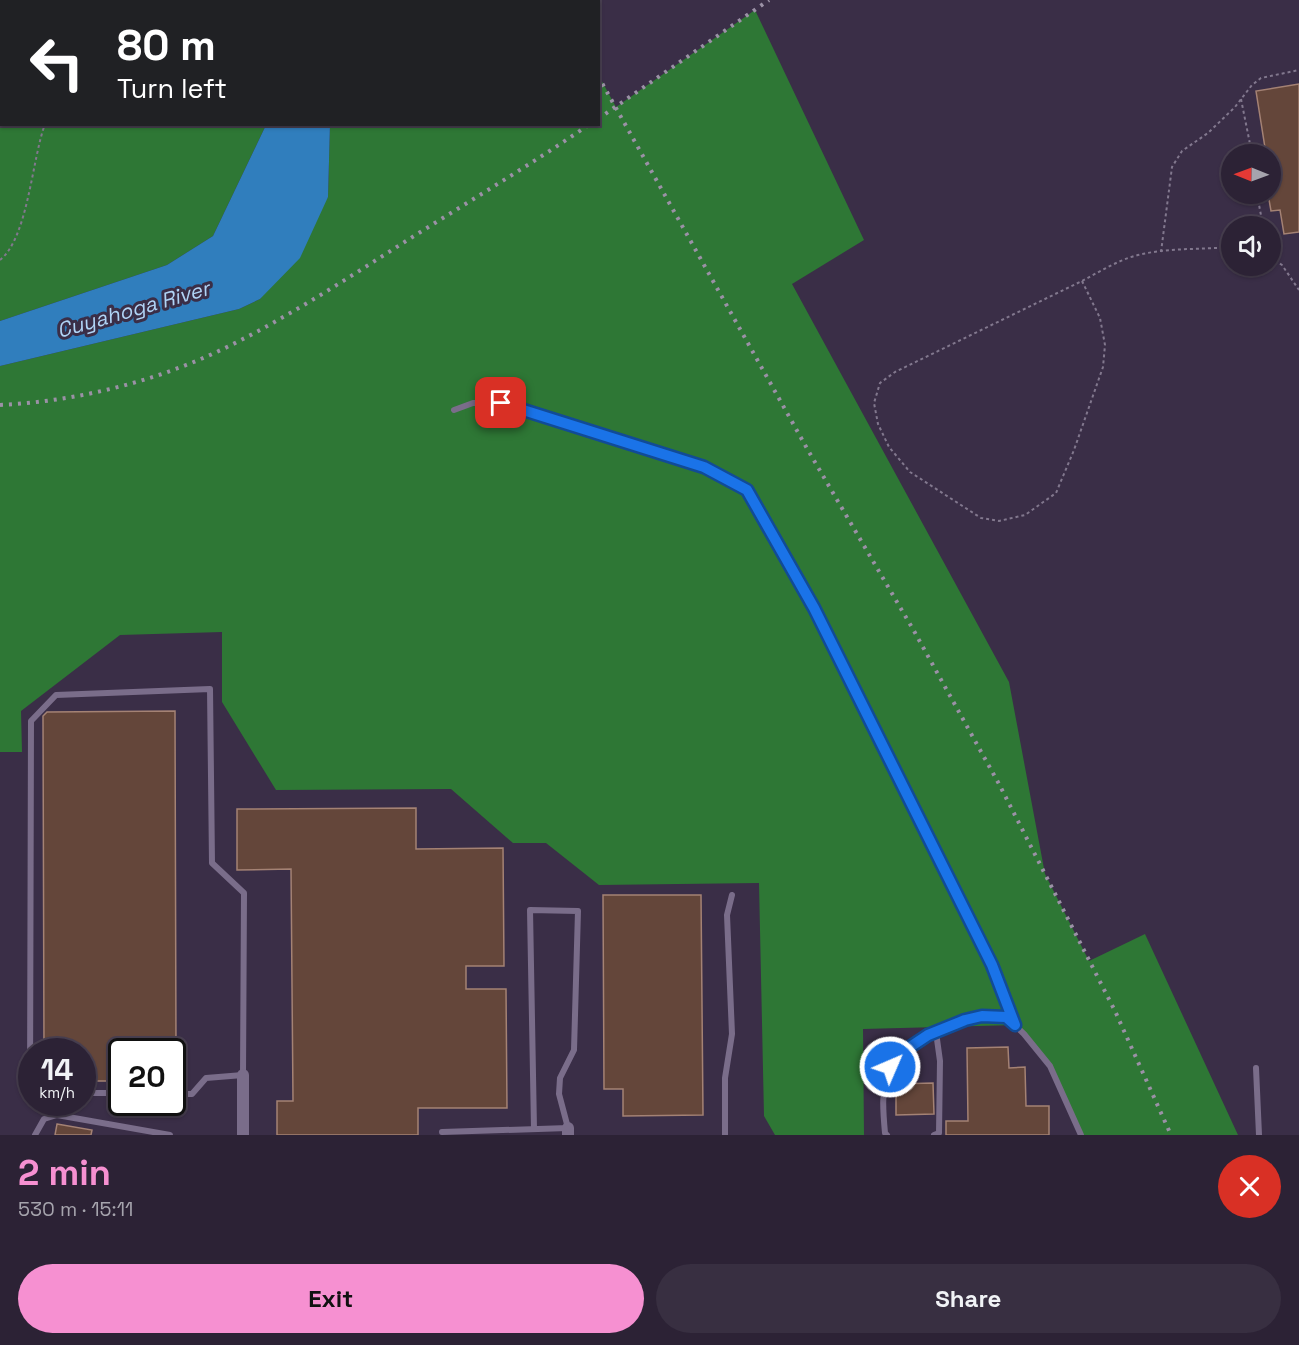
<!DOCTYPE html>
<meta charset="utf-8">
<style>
:root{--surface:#2c2235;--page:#382f41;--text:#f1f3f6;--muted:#a6a4ad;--line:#483f50;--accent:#f690d1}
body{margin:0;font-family:"Space Grotesk",sans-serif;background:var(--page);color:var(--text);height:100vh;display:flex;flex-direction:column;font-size:22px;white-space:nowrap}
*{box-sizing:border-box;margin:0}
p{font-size:20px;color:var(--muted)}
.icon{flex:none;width:33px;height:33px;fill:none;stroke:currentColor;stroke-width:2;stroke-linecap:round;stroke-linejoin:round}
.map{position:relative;height:1135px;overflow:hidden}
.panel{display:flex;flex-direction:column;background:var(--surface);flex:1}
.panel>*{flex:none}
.banner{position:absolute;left:0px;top:0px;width:600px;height:126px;box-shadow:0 2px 4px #0004,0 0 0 2px var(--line);background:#202124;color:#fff;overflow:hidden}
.needle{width:39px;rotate:271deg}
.fabs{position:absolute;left:1221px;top:144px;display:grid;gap:12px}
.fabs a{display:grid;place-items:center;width:60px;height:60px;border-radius:50%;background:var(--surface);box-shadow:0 2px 4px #0004,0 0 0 2px var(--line);font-size:30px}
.speed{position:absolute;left:18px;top:1038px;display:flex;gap:12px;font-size:30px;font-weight:700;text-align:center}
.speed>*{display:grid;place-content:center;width:78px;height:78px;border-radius:50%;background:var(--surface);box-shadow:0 2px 4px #0004,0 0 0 2px var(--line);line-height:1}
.speed small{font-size:15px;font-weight:400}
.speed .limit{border:3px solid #111;border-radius:9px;background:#fff;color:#111}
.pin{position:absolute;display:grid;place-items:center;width:51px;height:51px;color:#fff;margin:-26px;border-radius:12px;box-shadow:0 3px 9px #0006}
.me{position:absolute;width:66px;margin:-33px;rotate:45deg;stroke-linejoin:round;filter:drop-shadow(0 0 4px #0008)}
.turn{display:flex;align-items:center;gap:21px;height:126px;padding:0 18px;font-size:27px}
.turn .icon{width:78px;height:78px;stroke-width:2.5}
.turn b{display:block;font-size:42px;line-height:51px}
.round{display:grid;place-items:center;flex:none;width:63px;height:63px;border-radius:32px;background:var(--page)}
.headline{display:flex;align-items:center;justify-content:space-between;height:102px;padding:0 18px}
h1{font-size:36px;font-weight:700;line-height:45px;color:var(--accent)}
.button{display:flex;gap:12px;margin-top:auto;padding:12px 18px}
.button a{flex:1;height:69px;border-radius:36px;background:var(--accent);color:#111;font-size:24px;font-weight:700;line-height:69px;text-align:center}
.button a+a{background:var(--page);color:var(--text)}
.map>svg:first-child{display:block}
.forest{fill:#2e7735}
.water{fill:#307ebd}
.building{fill:#64463a;stroke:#a48274;stroke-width:1.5}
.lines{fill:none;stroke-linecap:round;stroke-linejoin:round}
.path{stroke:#82788e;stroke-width:2;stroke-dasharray:3 3;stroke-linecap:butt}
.service{stroke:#7a6d8a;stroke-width:6}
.minor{stroke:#7a6d8a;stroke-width:12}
.rail{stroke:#9b91a6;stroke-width:4;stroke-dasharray:3 6;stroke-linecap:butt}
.route-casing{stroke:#114b97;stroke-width:15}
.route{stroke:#1a73e8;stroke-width:10}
.labels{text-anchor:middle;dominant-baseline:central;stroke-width:6;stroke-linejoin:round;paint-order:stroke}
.water-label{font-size:21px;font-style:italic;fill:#b0d4f6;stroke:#3a2e47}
</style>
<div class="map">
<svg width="1299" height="1135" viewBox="0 0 1299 1135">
<rect width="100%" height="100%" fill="#3a2e47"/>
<g class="forest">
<polygon points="0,0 310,0 2,2 2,124 266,125 213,236 167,265 0,321"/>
<polygon points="367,0 556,0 557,1 366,1"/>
<polygon points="755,10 864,240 792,284 1009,682 1045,874 1089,961 1145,934 1238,1135 1081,1135 1050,1066 1015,1025 863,1029 864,1135 775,1135 764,1116 759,883 599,885 546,843 513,843 451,789 276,790 222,702 222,632 120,635 21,711 22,752 0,752 0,366 239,309 260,299 328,197 330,125 598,124 599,76 616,107"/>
</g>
<polygon class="water" points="266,125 330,125 328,197 300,258 260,299 239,309 0,366 0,321 167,265 213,236"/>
<g class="building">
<polygon points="1299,84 1299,232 1284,234 1280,210 1271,211 1268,194 1270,194 1270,154 1266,154 1256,91"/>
<polygon points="175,711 176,1052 122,1052 122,1081 82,1081 82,1052 44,1052 43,716 47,712"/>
<polygon points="416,808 416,849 503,848 504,966 466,966 466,989 506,989 507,1108 418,1108 418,1135 277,1135 277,1101 293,1101 291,869 237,870 237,809"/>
<polygon points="603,895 701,895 703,1115 623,1116 623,1089 604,1089"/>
<polygon points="1008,1047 1009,1068 1025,1067 1026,1106 1049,1106 1049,1135 946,1135 946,1121 968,1121 967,1048"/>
<polygon points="933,1083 934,1114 896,1115 896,1084"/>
<polygon points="57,1124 92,1130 91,1135 55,1135"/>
</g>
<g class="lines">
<g class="path">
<polyline points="108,2 108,0"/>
<polyline points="1241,99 1252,154"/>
<polyline points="1257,194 1263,226"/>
<polyline points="1161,252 1172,167 1182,151 1208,133 1235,107 1252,85 1261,78 1299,70"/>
<polyline points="1270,257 1282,265 1299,290"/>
<path d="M 0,260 C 28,238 32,159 45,124"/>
<path d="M 1082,281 L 1100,318 L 1105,345 L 1103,367 L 1074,450 L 1056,493 L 1025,515 L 999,521 L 981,518 L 910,472 L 889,447 L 878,424 L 874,403 L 880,383 L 895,372 L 1082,281 C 1097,273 1112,264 1128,258 C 1160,247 1198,250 1232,247"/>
</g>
<g class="service">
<polyline points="454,410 473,403 501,403 704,467 747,490 814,608 992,965 1015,1025"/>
<polyline points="1256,1068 1259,1135"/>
<polyline points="32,1093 30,1093 31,721 56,695 210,689 212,863 244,893 243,1075 206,1078 192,1094 172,1094"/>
<polyline points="82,1093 122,1093"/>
<polyline points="442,1132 568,1128 559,1094 560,1078 574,1050 578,911 530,910 534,1129"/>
<polyline points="35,1135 44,1119 57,1115 170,1135"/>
<polyline points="725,1135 725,1078 732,1034 727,915 732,895"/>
<path d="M 887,1135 L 885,1133 C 883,1112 881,1090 889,1069 C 899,1043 952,1021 978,1017 C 987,1015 997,1017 1006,1017 L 1024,1034 L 1050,1066 L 1081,1135"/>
<polyline points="934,1135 939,1133 940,1061 936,1032"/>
</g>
<g class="minor">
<polyline points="568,1128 568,1135"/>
<polyline points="243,1135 243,1075"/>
</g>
<g class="rail">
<polyline points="551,0 552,2"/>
<polyline points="598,76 809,452 914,631 999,784 1115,1011 1171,1135"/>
<polyline points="598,119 769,0"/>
<path d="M 0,405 C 82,401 166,379 239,341 C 300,310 357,272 414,236 C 473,199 533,163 590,124"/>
</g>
</g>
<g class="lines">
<g class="route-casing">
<polyline id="route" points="501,403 704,467 747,490 814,608 992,965 1015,1025 1006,1017 982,1016 965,1020 928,1035 901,1053 890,1067"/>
</g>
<use href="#route" class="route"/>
</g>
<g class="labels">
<g class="water-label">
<text transform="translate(133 309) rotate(-16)">Cuyahoga River</text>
</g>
</g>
</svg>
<div class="fabs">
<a><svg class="needle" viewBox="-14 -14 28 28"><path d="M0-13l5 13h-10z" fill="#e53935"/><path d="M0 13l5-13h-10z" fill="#a6a4ad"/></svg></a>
<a><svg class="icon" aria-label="sound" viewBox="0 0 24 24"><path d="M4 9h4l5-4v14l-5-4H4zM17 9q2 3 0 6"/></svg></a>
</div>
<div class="speed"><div>14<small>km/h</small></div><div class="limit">20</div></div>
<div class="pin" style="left:501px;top:403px;background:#d93025"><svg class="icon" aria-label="arrive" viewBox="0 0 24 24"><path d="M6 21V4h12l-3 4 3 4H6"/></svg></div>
<svg class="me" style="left:890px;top:1067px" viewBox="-20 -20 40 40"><circle r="17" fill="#1a73e8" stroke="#fff" stroke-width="3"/><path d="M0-11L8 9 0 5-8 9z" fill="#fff"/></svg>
<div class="banner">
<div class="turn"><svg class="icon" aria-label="left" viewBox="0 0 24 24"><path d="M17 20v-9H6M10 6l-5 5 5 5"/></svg><div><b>80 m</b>Turn left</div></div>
</div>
</div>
<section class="panel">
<div class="headline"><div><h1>2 min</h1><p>530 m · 15:11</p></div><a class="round" style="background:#d93025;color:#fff"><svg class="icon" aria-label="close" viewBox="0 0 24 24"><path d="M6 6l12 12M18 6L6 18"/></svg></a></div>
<div class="button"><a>Exit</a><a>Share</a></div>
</section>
